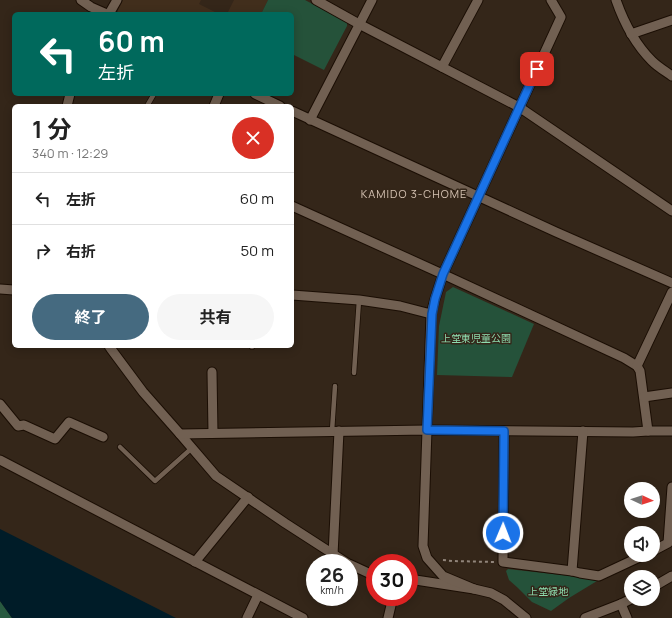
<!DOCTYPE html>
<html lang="ja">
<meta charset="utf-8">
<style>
:root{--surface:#fff;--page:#f6f6f6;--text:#222;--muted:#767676;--line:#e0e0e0;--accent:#456a80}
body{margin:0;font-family:Manrope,"Noto Sans JP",sans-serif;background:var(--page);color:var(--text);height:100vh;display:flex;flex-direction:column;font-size:15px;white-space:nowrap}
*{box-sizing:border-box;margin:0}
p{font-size:13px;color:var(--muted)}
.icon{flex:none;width:22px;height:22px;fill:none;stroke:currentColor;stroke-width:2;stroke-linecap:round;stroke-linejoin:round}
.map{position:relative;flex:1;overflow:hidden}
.drawer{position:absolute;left:12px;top:104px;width:282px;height:244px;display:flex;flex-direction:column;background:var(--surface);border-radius:6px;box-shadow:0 2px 10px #0003}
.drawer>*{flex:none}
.top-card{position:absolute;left:12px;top:12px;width:282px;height:84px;border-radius:6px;box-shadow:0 2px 10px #0003;background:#00695c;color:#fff;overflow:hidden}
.needle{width:26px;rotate:94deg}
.controls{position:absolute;left:624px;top:482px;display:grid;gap:8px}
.controls a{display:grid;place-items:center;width:36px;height:36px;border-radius:50%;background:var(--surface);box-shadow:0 2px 10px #0003;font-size:20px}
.speed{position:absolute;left:306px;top:554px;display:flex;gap:8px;font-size:20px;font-weight:700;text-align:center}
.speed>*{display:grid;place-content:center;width:52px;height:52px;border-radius:50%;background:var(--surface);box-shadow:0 2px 10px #0003;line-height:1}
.speed small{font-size:10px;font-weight:400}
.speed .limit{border:6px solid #d22;background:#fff;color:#111}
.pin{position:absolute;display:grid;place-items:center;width:34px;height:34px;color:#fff;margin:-17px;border-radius:8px;box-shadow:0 2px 6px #0006}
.me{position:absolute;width:44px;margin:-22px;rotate:1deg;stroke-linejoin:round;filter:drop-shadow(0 0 3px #0008)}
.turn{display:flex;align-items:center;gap:14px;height:84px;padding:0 20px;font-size:18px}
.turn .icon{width:52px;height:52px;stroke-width:2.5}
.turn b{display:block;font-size:28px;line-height:34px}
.round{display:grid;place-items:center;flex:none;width:42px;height:42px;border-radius:21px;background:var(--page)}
.headline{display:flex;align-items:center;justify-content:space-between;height:68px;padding:0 20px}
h1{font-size:24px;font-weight:700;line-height:30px}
.primary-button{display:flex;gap:8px;margin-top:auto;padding:8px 20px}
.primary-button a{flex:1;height:46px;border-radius:24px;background:var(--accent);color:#fff;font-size:16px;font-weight:700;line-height:46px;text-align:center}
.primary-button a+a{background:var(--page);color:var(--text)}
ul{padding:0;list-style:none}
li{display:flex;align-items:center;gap:12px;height:52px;padding:0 20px;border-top:1px solid var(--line)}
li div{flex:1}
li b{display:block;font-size:15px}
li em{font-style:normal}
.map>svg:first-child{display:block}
.built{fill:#412e1c}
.green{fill:#25523a}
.forest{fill:#285a40}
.water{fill:#001c28}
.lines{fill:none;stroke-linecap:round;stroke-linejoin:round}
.lane-casing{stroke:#1b0e04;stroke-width:6}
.street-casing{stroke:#1b0e04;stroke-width:11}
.path{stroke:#91857b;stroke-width:2;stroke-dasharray:3 3;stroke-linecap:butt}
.lane{stroke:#716052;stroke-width:4.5}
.street{stroke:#716052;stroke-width:9}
.route-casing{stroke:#114b97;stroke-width:10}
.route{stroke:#1a73e8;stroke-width:7}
.labels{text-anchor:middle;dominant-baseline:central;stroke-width:3;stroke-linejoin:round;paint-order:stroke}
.park-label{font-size:10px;fill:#8eddaf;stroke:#342619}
.neighbourhood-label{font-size:11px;letter-spacing:1px;fill:#d6c3b3;stroke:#342619}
</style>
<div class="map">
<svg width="672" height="618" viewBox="0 0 672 618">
<rect width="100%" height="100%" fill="#342619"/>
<g class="built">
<polygon points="123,0 201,0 199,4 219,14 122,14 118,12 118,10"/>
<polygon points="234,0 268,0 261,14 227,14"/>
</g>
<g class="green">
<polygon points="268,0 305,0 347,22 347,26 324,70 292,54 292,14 261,14"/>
<polygon points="453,287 534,324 512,377 437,375 439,326 446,292"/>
<polygon points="508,569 580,577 597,581 569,598 551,611 532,602 518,588 509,580 506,571"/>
</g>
<polygon class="forest" points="0,601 12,618 0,618"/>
<polygon class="water" points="0,529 170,615 176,618 12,618 0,601"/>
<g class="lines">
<g class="lane-casing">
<g id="lane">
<polyline points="147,106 154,94"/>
<polyline points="252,347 252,346"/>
<polyline points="354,373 359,300"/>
<polyline points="332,431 335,386"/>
<polyline points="120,447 155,481 192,448"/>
</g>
</g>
<g class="street-casing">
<g id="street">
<polyline points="81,0 91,7 107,14"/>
<polyline points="316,0 359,24 519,107 672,211"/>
<path d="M 616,0 C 624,23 635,44 652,61 C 658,67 665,71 672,76"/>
<polyline points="109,14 117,0"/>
<polyline points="631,34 672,20"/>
<polyline points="442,67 478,0"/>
<polyline points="255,94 280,106"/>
<polyline points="67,106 70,94"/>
<polyline points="214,106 219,94"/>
<polyline points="292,111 556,232 672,283"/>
<polyline points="310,120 372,0"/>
<polyline points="292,206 449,277 624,358 637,366 640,371 648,431"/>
<polyline points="0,289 14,290"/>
<polyline points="292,295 359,300 400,306 431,314"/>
<polyline points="109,346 111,349 143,392 180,434 216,476 285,523 347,563"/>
<polyline points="637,366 672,292"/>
<polyline points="212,372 213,433"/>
<polyline points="644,397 672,393"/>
<polyline points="0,404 18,426 24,425 55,439 69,422 103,437"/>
<polyline points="504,431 503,562 572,571 580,573 599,576 644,555"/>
<polyline points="180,434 427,430 633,432 648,431 672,431"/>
<polyline points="0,460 303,618"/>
<polyline points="653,551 668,543 672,487"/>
<polyline points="333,555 339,431"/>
<polyline points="195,562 248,497"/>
<polyline points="349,564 375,576"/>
<polyline points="572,571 583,431"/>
<polyline points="409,579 474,589 491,593 504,600 526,618"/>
<polyline points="653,587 672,576"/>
<polyline points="474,589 443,576 427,558 423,546 431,314 435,299 443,274 561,17 551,0"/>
<polyline points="621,604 627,618"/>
<polyline points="247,618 258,595"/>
<polyline points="388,618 393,597"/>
<polyline points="585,618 621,604 631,599"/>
</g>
</g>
<polyline class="path" points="443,560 452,561 494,562"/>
<use href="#lane" class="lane"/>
<use href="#street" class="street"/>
</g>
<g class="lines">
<g class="route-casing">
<polyline id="route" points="503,533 504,431 427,430 432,314 435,299 443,274 537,69"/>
</g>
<use href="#route" class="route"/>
</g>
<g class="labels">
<g class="park-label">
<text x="476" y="338">上堂東児童公園</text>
<text x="548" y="591">上堂緑地</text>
</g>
<g class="neighbourhood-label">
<text x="414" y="193">KAMIDO 3-CHOME</text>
</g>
</g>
</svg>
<div class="controls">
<a><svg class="needle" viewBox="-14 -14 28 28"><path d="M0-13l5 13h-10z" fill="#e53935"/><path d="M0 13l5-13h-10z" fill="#767676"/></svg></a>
<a><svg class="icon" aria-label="sound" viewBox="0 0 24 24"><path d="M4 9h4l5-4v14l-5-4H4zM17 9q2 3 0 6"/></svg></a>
<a><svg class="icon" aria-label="layers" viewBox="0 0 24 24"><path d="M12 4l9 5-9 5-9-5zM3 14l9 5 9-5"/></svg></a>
</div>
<div class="speed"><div>26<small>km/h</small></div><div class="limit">30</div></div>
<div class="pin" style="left:537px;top:69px;background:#d93025"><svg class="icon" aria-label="arrive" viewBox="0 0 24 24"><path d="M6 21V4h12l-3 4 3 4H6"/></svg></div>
<svg class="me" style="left:503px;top:533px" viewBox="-20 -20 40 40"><circle r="17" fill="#1a73e8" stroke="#fff" stroke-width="3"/><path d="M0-11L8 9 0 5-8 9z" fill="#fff"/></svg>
<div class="top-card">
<div class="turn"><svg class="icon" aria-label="left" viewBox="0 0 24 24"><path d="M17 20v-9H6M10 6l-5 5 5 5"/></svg><div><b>60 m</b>左折</div></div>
</div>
<section class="drawer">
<div class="headline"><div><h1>1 分</h1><p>340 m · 12:29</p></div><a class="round" style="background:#d93025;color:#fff"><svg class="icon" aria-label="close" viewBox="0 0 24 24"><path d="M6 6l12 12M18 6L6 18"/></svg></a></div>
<ul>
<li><svg class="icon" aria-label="left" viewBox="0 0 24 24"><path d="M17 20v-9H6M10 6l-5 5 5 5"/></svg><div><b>左折</b></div><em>60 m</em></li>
<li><svg class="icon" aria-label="right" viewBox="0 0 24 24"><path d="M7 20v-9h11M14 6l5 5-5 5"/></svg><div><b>右折</b></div><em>50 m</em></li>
</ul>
<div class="primary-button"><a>終了</a><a>共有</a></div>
</section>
</div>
